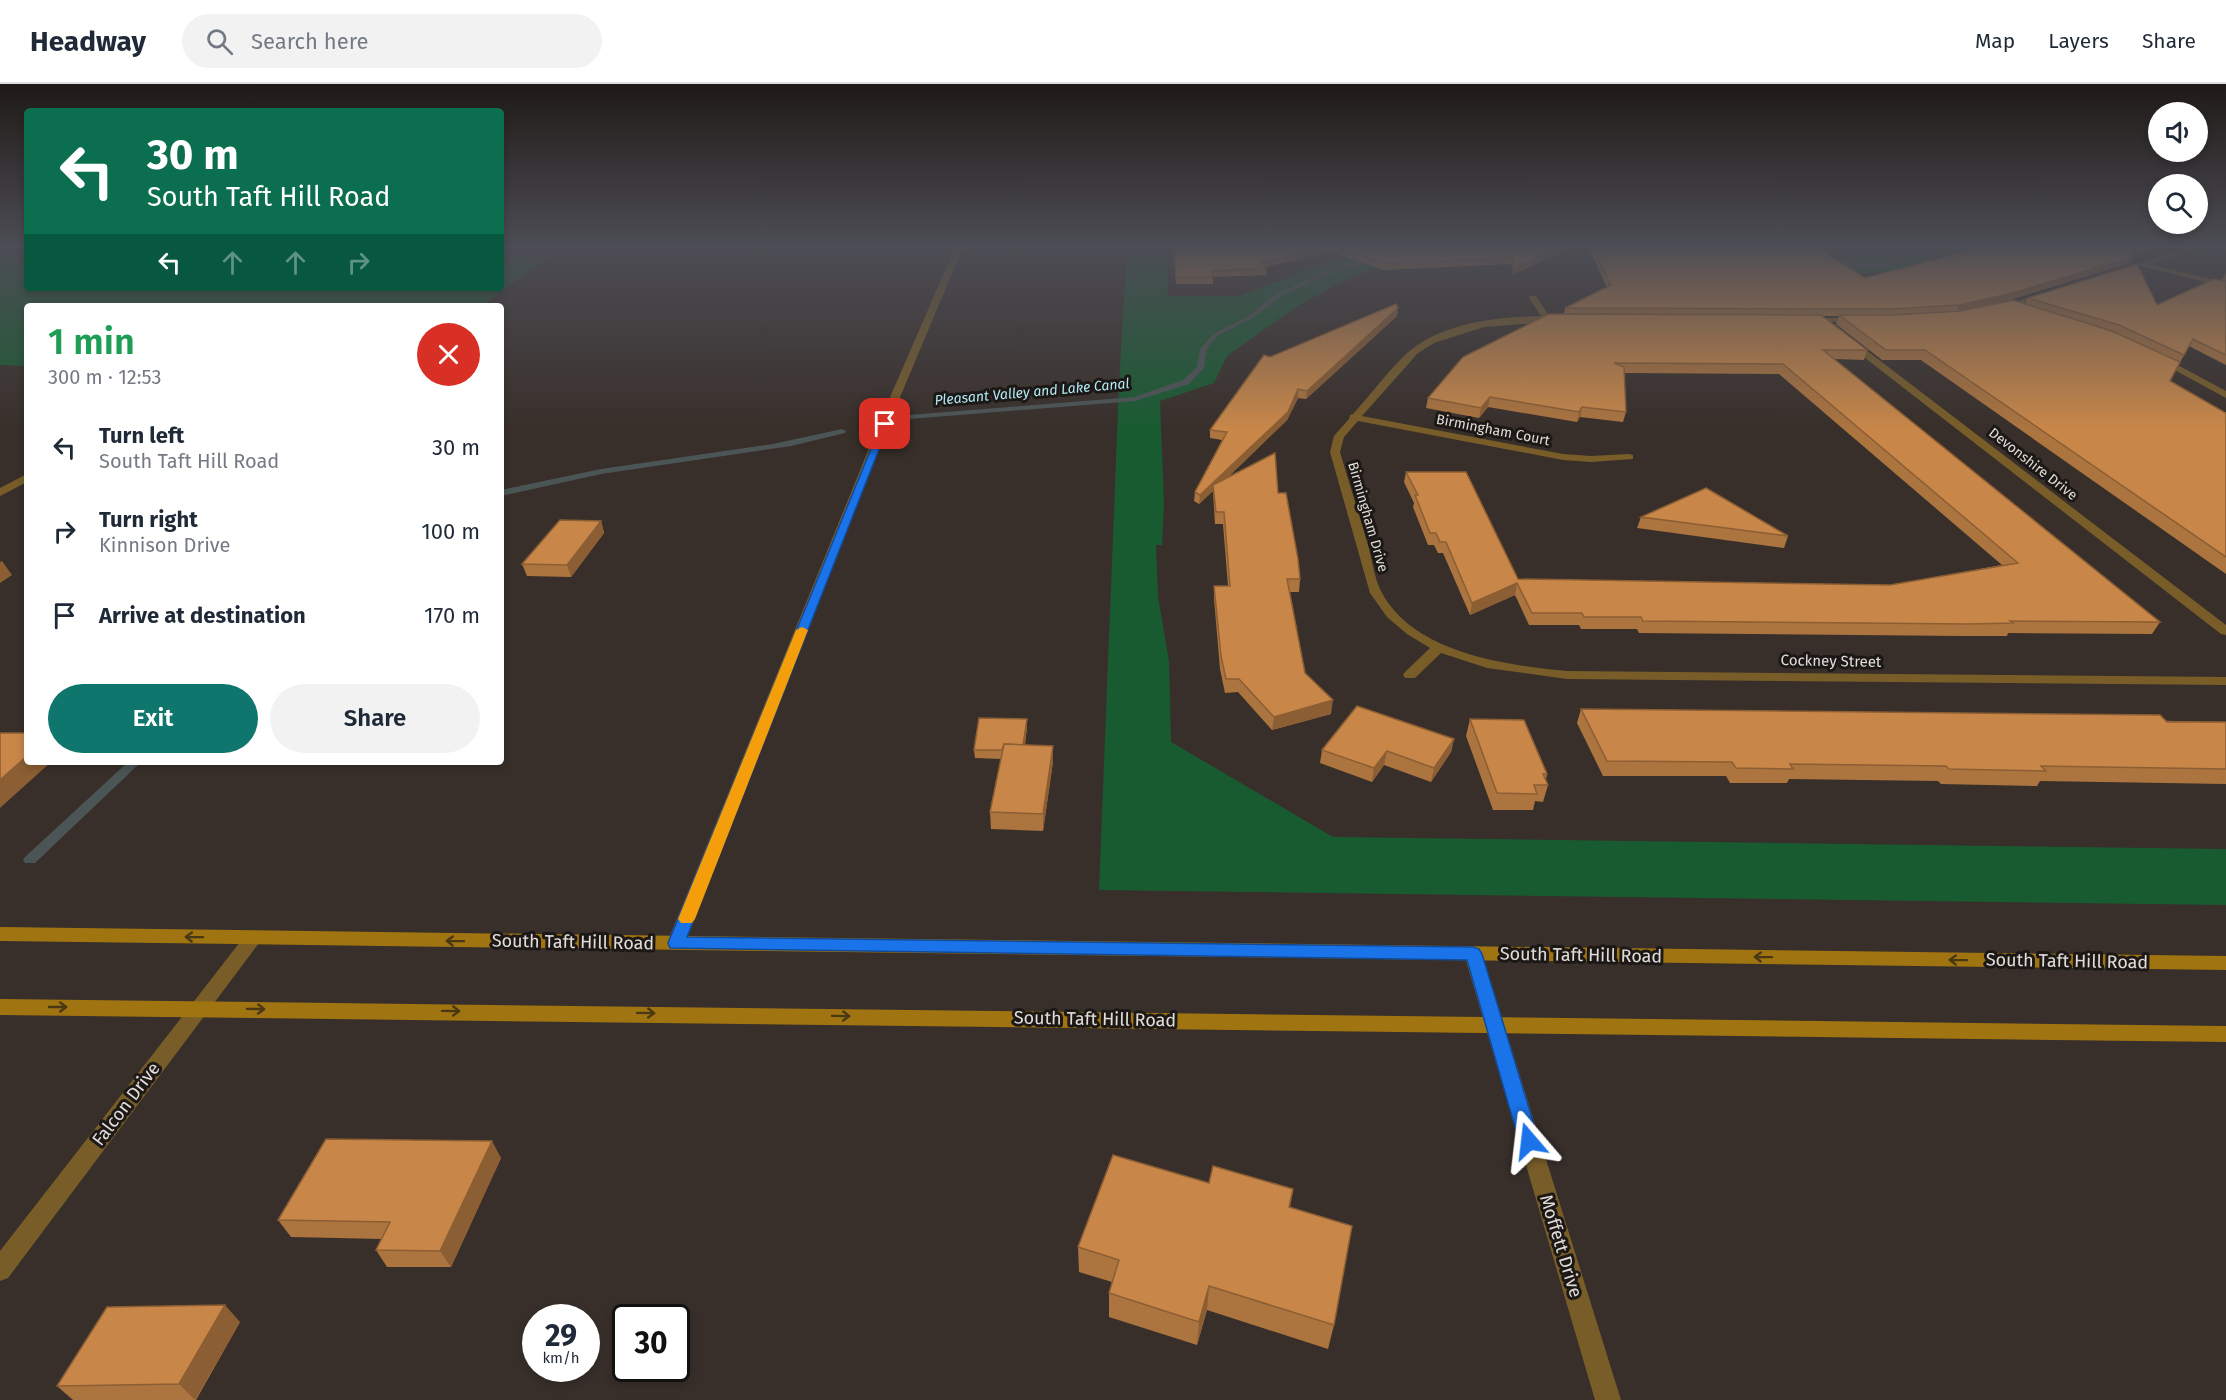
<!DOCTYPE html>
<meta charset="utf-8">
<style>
:root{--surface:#fff;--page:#f2f2f3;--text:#1f2937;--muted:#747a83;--line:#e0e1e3;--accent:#0f766e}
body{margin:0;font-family:"Fira Sans",sans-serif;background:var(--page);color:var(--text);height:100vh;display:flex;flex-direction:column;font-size:22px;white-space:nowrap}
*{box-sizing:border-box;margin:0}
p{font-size:20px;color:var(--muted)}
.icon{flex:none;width:33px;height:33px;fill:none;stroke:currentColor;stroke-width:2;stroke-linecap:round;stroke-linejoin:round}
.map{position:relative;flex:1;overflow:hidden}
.sheet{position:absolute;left:24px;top:219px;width:480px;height:462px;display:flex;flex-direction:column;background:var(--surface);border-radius:6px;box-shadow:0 3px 9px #0003}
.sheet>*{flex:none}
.guide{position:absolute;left:24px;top:24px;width:480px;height:183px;border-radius:6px;box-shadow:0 3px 9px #0003;background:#0b6e4f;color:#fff;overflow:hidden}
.controls{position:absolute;left:2148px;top:18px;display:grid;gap:12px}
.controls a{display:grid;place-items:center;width:60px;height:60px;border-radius:50%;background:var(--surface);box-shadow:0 3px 9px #0003;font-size:30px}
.speed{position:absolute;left:522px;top:1220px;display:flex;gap:12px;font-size:30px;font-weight:700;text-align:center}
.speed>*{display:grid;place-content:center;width:78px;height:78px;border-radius:50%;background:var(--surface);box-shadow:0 3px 9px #0003;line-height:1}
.speed small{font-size:15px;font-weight:400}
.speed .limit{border:3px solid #111;border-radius:9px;background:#fff;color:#111}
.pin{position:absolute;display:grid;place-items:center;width:51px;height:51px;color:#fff;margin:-26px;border-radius:12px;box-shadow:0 3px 9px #0006}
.me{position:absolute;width:66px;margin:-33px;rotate:343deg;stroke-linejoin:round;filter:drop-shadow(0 0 4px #0008)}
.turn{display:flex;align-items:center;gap:21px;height:126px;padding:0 24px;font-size:27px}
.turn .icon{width:78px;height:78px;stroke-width:2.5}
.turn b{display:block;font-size:42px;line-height:51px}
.lanes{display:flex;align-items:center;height:57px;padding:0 24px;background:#0003;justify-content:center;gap:30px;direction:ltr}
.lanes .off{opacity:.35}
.round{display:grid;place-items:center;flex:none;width:63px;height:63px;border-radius:32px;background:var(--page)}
.head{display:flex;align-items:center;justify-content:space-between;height:102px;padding:0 24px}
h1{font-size:36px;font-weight:600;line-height:45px;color:#1e9e55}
.primary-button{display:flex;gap:12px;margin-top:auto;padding:12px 24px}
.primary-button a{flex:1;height:69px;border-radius:36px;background:var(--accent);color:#fff;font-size:24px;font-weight:600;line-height:69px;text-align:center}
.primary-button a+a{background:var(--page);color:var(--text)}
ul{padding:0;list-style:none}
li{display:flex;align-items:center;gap:18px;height:84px;padding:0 24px}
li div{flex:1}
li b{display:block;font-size:22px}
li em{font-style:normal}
header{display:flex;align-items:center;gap:36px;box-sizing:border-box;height:84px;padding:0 30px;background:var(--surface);border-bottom:2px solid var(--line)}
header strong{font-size:28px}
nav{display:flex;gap:33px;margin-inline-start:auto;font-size:21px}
.search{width:420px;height:54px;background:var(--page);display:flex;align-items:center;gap:15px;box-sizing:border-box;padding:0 21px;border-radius:33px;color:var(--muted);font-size:22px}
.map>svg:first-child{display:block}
.green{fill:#195b31}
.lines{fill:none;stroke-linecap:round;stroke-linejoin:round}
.stream{fill:#4c5556;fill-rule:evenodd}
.minor{fill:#785d29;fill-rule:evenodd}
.secondary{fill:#a07410;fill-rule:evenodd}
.wall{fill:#ac743f}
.shaded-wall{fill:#8c5e33}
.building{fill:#c88749;stroke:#8c5e33;stroke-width:1.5}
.oneway{stroke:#4a3814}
.route{fill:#1a73e8;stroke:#114b97;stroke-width:1.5}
.slow{fill:#f59e0b}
.labels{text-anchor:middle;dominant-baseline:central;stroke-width:6;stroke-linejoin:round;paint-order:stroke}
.far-water-label{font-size:14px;font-style:italic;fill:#b3e9f5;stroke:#1c1816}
.far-street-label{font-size:14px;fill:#e2dcd8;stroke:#1c1816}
.street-label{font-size:15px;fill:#e2dcd8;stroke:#1c1816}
.near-street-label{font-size:18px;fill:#e2dcd8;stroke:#1c1816}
</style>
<header>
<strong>Headway</strong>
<div class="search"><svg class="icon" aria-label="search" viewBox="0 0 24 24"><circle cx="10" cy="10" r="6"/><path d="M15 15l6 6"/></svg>Search here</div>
<nav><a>Map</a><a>Layers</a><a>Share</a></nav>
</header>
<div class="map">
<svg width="2226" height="1316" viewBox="0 0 2226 1316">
<rect width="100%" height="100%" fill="#382f2a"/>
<g class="green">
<polygon points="1127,161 1167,161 1168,212 1239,212 1346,171 1403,161 1634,161 1812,177 1872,173 1887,161 1944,161 1939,171 1928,179 1887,187 1844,192 1639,175 1587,165 1480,165 1415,174 1372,185 1339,199 1296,223 1227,272 1214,299 1160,317 1164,419 1162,461 1156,461 1158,513 1169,577 1171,658 1333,753 2226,765 2226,821 1099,806 1119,301"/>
<polygon points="0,172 27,173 27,204 501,204 501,173 547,173 482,222 27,222 27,282 0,281"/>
</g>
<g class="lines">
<g class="stream">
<polygon points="1922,161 1928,161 1925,168 1879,184 1832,186 1829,184 1832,182 1878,180 1920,166"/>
<polygon points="1374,173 1376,176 1325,191 1281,212 1251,235 1217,252 1207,265 1204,284 1189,300 1135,317 909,335 905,333 909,331 1134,313 1183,296 1197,283 1200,265 1213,250 1247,233 1277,210 1321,189"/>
<polygon points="842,345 846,347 845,349 791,362 601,390 501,412 501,406 601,385 773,360"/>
<polygon points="128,678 141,678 35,779 25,779 23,776 25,773"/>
</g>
<g class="minor">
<polygon points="956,161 964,161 898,318 685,859 682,864 676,866 670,864 667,859 888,318"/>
<polygon points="2198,161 2208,161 2149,180 2226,199 2226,203 2141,182 2118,189 2114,187"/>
<polygon points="2047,208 2050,208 2050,212 2001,225 1997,223"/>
<path d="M 1530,212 L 1536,212 L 1549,232 L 1561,233 L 1561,237 L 1484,243 L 1434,259 L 1418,269 L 1362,332 L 1563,370 L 1591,372 L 1629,370 L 1633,371 L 1633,375 L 1591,378 L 1563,376 L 1358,337 L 1344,353 L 1340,368 C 1349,399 1359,430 1368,461 C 1372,475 1374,492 1380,505 C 1411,569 1505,581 1567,587 L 2226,593 L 2226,601 L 1567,595 L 1487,584 L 1441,569 L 1415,594 L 1405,594 L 1403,591 L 1405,588 L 1430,564 L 1407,550 L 1387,533 L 1370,509 L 1330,368 L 1334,352 L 1349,335 L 1350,331 L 1353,330 C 1370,312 1394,279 1412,265 C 1447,238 1499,233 1541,232 L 1529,214 Z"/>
<polygon points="1810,234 1858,234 1862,236 1858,238 1807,238 1807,234"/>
<polygon points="1847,256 1853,256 2226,541 2226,551 2221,550 1847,260"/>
<polygon points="2161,272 2226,307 2226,314 2158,277 2157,275"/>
<polygon points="27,390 27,398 0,412 0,404"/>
<polygon points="253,847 259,849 262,854 259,859 8,1194 0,1197 0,1167 247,849"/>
<polygon points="1473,863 1479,865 1482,870 1621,1316 1595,1316 1464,870 1467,865"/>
</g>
<g class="secondary">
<polygon points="0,843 2226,872 2226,886 0,857"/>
<polygon points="0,915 2226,942 2226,958 0,931"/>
</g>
</g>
<g class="wall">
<polygon points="1173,161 1577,161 1513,190 1512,180 1383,186 1332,168 1265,183 1266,184 1266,191 1213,193 1213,200 1176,200"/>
<polygon points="1587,161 1824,161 1820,166 1865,194 1992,161 2156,161 2133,172 2130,179 2006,217 1957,227 2025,220 2028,214 2157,221 2226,197 2226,281 2189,262 2170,297 2226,329 2226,490 1921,276 1882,276 1836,240 1839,232 1822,232 1867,266 1864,276 1834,275 2160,538 2152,550 2008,549 2007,552 1962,552 1639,549 1637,545 1581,545 1579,541 1529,541 1515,511 1470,531 1443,469 1438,469 1434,461 1428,461 1413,423 1414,419 1404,398 1406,388 1518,495 1890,501 2002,481 1779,290 1624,289 1626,328 1623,338 1580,333 1577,338 1488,323 1479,334 1426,324 1428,314 1564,230 1565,224 1607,203"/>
<polygon points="2226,189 2226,197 2222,196"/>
<polygon points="1398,224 1397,232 1306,315 1298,314 1287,336 1228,393 1278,409 1300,495 1299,508 1290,508 1305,589 1331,630 1272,646 1238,608 1225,609 1220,585 1214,515 1214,502 1228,502 1223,440 1215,440 1213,407 1199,420 1194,417 1195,408 1222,356 1210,354 1210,346 1270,273"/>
<polygon points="1641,433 1788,452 1784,464 1637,444"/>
<polygon points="601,437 604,449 571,493 527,492 522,480"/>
<polygon points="1581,625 2226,638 2226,700 2040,697 2037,702 1941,700 1938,697 1789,695 1787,699 1730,699 1726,692 1603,692 1577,639"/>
<polygon points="1027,635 1027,643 1025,661 1053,662 1053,678 1043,747 991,745 990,728 1001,675 975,674 974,666"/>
<polygon points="1470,635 1547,690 1546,695 1548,701 1543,718 1535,717 1533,726 1493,726 1466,652"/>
<polygon points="1454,655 1451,668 1431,698 1384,681 1372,698 1320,679 1322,666"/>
<polygon points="501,1074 451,1183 387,1183 376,1166 382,1155 291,1153 278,1136"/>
<polygon points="1209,1099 1293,1105 1290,1123 1334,1241 1328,1265 1207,1226 1197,1261 1109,1233 1109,1209 1112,1198 1079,1188 1078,1163"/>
<polygon points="240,1238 196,1316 73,1316 57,1302"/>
</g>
<g class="shaded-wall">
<polygon points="1565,161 1577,161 1513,190 1515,183"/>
<polygon points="2147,161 2156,161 2128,174 2133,173 2130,179 2006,217 1956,228 1959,221"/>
<polygon points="1333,162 1332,168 1261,184 1261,178"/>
<polygon points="1398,224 1397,232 1306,315 1307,307"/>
<polygon points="1298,305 1298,314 1287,336 1214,407 1213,401 1213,407 1199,420 1200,411"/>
<polygon points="1490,313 1488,323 1479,334 1481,324"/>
<polygon points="1582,323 1580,333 1577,338 1579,328"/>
<polygon points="601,437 604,449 571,493 567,481"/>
<polygon points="2,477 12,491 0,499 0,478"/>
<polygon points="1517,499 1515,511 1470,531 1472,519"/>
<polygon points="1333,616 1331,630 1272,646 1274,633"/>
<polygon points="1027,635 1027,643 1023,675 1022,667"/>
<polygon points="1454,655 1451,668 1431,698 1434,684"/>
<polygon points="1053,662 1053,678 1043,747 1043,730"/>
<polygon points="1387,667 1384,681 1372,698 1374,684"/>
<polygon points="27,672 27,678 51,678 0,724 0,696"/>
<polygon points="492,1057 501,1074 451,1183 440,1167"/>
<polygon points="1209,1202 1207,1226 1197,1261 1199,1238"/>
<polygon points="225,1221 240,1238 195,1316 179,1300"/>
</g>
<g class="building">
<polygon points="1174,161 1565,161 1515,183 1513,174 1383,179 1333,162 1261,178 1266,184 1212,187 1213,193 1176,193"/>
<polygon points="1591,161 1821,161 1818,164 1865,194 1992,161 2147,161 2131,168 2133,173 2009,210 1959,221 1893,225 1565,224 1611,201"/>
<polygon points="2137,180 2157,221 2214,195 2226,197 2226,271 2193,255 2184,271 2119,241 2028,214"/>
<polygon points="2013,216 2112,247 2180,278 2170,297 2226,329 2226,473 1925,266 1886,266 1839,231 1894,231 1960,227"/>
<polygon points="1396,220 1398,224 1307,307 1298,305 1288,328 1200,411 1195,408 1227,348 1210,346 1264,271 1270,273"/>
<polygon points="1549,230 1821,231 1867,266 1823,266 2160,538 2010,537 2013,539 1969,540 1643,537 1641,533 1584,533 1582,529 1532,529 1517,499 1472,519 1446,458 1440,458 1436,449 1430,449 1415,411 1418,411 1406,388 1466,388 1518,495 1890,501 2018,479 1783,280 1614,279 1624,283 1626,328 1582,323 1579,328 1490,313 1481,324 1428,314 1463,273"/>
<polygon points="1275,369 1278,409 1286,409 1298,475 1300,495 1287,495 1305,589 1333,616 1274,633 1239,595 1226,595 1221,572 1214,502 1230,502 1224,428 1216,428 1213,401"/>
<polygon points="1706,404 1788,452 1641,433"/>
<polygon points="560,436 601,437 567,481 522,480"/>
<polygon points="1357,622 1454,655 1434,684 1387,667 1374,684 1322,666"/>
<polygon points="1581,625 2160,631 2167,638 2226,638 2226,685 2041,682 2046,687 1949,685 1946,682 1790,680 1793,685 1736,684 1732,678 1607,677"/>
<polygon points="979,634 1027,635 1023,661 1004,660 1002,666 974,666"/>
<polygon points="1470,635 1524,636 1547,690 1543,690 1548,701 1534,701 1537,710 1497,709"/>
<polygon points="0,649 27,649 27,672 0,696"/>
<polygon points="1004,660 1053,662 1043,730 990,728"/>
<polygon points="326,1055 492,1057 440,1167 376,1166 390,1138 278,1136"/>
<polygon points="1113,1071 1209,1099 1213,1082 1293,1105 1289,1123 1352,1142 1334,1241 1209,1202 1199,1238 1109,1209 1119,1176 1078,1163"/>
<polygon points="225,1221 179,1300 57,1302 107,1223"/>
</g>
<defs><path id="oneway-shaft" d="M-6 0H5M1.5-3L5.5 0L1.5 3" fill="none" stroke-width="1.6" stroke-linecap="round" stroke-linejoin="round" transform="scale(1.5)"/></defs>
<g class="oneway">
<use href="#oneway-shaft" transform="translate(194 853) rotate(-179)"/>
<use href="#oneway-shaft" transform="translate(455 857) rotate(-179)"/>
<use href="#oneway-shaft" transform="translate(1763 873) rotate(-179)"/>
<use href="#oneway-shaft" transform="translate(1958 876) rotate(-179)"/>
<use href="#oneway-shaft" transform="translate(58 923)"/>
<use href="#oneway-shaft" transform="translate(256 925) rotate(1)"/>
<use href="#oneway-shaft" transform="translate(451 927) rotate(1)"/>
<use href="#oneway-shaft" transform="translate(646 929) rotate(1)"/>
<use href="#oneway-shaft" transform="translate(841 932) rotate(1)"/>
</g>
<linearGradient id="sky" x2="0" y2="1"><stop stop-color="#1f1a17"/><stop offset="0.47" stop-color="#4d4d55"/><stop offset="1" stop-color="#4d4d55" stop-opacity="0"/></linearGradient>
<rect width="2226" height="345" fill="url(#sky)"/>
<polygon class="route" points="882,338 889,340 687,853 1473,863 1479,865 1482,870 1539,1057 1536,1063 1529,1066 1522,1063 1519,1057 1467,876 670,864 668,859"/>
<polygon class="slow" points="802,543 808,546 695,835 692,839 681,839 678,835 796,546"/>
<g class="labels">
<g class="far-water-label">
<text transform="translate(1032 308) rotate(-5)">Pleasant Valley and Lake Canal</text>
</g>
<g class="far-street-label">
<text transform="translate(1493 346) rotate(11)">Birmingham Court</text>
<text transform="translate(2033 380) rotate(38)">Devonshire Drive</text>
<text transform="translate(1368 433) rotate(74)">Birmingham Drive</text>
</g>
<g class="street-label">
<text transform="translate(1831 577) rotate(1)">Cockney Street</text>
</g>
<g class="near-street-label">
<text transform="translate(573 858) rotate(1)">South Taft Hill Road</text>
<text transform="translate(1581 871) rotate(1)">South Taft Hill Road</text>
<text transform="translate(2067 877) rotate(1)">South Taft Hill Road</text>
<text transform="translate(1095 935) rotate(1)">South Taft Hill Road</text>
<text transform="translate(126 1020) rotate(-53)">Falcon Drive</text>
<text transform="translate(1561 1162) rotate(73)">Moffett Drive</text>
</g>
</g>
</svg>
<div class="controls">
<a><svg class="icon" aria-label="sound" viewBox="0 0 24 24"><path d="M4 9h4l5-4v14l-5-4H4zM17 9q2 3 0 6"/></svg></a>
<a><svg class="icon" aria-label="search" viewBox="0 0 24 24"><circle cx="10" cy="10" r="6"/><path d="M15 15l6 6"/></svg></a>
</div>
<div class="speed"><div>29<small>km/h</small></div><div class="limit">30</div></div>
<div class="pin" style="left:885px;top:340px;background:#d93025"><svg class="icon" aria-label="arrive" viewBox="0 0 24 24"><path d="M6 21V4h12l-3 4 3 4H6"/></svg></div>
<svg class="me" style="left:1529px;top:1057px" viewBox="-20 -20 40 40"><path d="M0-17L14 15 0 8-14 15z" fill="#1a73e8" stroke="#fff" stroke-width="4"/></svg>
<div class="guide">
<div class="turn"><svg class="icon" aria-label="left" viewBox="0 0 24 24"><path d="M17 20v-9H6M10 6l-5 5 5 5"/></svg><div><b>30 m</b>South Taft Hill Road</div></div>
<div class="lanes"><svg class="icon" aria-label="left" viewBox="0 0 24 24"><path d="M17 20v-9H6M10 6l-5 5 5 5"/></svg><svg class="icon off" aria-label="ahead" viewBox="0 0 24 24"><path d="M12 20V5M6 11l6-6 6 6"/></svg><svg class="icon off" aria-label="ahead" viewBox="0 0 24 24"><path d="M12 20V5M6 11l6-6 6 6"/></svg><svg class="icon off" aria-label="right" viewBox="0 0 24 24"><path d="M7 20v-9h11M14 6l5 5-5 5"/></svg></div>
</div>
<section class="sheet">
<div class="head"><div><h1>1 min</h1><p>300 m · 12:53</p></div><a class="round" style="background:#d93025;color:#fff"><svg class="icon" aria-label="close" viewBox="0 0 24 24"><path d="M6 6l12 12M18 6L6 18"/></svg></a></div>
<ul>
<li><svg class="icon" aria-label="left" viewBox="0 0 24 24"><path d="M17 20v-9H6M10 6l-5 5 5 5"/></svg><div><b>Turn left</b><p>South Taft Hill Road</p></div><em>30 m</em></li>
<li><svg class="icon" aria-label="right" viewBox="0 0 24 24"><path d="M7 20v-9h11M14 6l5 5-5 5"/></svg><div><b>Turn right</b><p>Kinnison Drive</p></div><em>100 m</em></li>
<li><svg class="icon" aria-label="arrive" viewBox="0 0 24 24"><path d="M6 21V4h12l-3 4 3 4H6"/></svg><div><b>Arrive at destination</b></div><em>170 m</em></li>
</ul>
<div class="primary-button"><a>Exit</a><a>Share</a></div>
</section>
</div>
